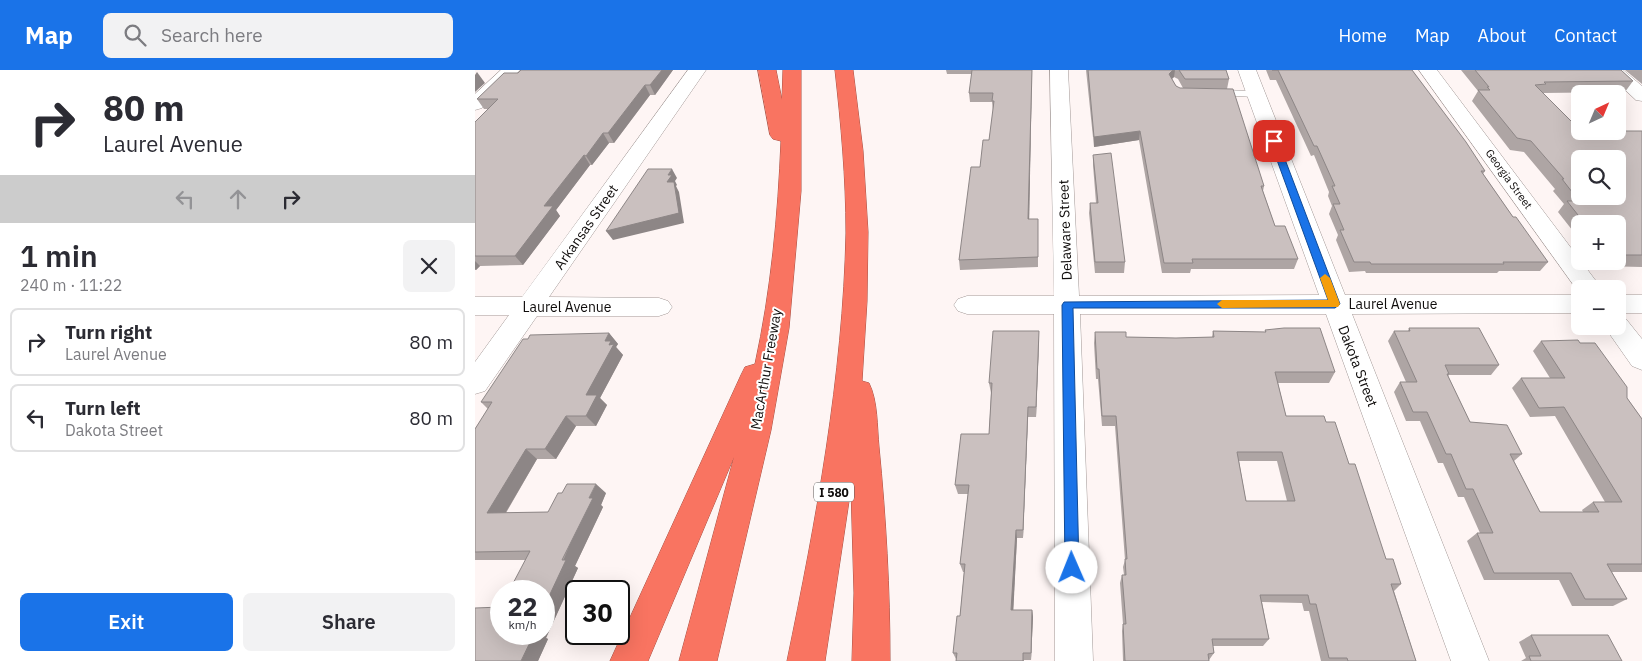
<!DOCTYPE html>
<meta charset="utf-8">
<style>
:root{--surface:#fff;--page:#f2f2f3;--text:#2b2b33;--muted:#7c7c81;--line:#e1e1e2;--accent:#1a73e8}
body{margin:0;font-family:"IBM Plex Sans",sans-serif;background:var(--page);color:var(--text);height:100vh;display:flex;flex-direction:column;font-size:19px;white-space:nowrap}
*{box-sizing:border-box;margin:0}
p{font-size:16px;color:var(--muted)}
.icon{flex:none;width:28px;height:28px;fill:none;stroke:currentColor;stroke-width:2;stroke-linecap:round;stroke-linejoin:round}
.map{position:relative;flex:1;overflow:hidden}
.side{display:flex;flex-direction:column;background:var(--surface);width:475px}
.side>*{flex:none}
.top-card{background:#fff;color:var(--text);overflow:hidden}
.needle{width:32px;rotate:44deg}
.tools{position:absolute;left:1096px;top:15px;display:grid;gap:10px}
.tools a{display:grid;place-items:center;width:55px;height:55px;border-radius:8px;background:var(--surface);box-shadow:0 5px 20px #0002;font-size:25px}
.speed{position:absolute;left:15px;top:510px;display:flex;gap:10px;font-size:25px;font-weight:700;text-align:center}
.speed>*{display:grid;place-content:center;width:65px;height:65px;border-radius:50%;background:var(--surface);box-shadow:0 5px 20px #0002;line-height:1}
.speed small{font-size:12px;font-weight:400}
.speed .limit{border:2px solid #111;border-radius:8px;background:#fff;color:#111}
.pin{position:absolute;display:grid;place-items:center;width:42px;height:42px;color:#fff;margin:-21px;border-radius:10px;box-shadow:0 2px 8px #0006}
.me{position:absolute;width:55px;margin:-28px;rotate:359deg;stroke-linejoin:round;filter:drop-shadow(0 0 4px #0008)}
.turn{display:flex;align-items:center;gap:18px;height:105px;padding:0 20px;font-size:22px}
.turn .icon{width:65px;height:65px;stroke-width:2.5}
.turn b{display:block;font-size:35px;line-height:42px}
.lanes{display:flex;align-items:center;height:48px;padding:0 20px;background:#0003;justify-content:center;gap:25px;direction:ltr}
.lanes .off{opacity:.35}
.round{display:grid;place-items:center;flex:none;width:52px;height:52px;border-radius:8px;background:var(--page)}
.head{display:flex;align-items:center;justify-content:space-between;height:85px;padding:0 20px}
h1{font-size:30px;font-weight:600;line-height:38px}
.action{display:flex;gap:10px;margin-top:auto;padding:10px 20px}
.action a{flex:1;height:58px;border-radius:8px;background:var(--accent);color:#fff;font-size:20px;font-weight:600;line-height:58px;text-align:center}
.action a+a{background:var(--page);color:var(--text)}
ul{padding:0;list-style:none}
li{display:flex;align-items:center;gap:15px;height:68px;margin:0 10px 8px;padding:0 10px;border:2px solid var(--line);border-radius:8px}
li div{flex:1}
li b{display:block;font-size:19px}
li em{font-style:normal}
header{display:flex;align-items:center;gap:30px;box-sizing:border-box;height:70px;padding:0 25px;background:var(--accent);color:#fff}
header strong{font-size:24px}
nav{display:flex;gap:28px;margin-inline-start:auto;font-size:18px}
.search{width:350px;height:45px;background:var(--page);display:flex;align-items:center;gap:12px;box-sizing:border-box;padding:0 18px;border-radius:8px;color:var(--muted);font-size:19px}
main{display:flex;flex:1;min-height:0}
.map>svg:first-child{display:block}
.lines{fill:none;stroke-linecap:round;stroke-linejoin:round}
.service-casing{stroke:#a29896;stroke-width:1}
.minor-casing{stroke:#a29896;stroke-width:1}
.secondary-casing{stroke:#a29896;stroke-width:1}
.motorway-casing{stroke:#a75043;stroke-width:1}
.service{fill:#fff;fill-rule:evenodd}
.minor{fill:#fff;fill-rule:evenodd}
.secondary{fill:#fff;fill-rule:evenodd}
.motorway{fill:#f97461;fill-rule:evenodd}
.wall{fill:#aea5a4;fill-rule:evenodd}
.shaded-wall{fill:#8d8686}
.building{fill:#cac0bf;stroke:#8d8686;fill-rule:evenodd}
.route{fill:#1a73e8;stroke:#114b97}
.slow{fill:#f59e0b}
.labels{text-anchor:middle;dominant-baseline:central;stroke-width:4;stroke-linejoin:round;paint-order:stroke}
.far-street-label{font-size:11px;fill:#0f0c0b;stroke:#fff}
.shield{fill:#fff;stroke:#575554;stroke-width:1}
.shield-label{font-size:12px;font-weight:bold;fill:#0f0c0b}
.street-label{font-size:14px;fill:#0f0c0b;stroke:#fff}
</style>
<header>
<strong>Map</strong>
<div class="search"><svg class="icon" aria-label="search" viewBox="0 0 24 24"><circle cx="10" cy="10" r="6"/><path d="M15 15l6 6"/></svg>Search here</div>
<nav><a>Home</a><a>Map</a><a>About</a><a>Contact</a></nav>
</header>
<main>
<section class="side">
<div class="top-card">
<div class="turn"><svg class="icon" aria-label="right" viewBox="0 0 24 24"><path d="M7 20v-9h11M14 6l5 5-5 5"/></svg><div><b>80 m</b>Laurel Avenue</div></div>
<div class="lanes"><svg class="icon off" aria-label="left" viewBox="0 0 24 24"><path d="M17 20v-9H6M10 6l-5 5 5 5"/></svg><svg class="icon off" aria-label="ahead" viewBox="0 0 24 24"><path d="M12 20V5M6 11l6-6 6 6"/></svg><svg class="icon" aria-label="right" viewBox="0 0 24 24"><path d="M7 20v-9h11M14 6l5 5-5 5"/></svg></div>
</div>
<div class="head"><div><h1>1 min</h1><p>240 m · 11:22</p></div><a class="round"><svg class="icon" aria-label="close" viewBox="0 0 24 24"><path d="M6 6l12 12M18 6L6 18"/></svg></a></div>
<ul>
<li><svg class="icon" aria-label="right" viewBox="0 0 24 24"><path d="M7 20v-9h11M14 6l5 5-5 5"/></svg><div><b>Turn right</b><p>Laurel Avenue</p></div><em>80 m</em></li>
<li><svg class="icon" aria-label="left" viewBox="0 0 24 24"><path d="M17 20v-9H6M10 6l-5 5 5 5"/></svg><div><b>Turn left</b><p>Dakota Street</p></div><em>80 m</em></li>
</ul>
<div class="action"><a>Exit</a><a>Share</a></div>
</section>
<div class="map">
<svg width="1167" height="591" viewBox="0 0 1167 591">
<rect width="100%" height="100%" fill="#fef5f4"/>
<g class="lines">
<g class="service-casing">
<polygon id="service" points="742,20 781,21 786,24 781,27 739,25 739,21"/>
</g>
<g class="minor-casing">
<g id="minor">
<polygon points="26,0 45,0 7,38 0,40 0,24"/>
<polygon points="213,0 231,0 74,227 184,228 193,231 197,237 193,243 184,246 62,246 10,321 0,324 0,292 34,245 0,245 0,227 47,227"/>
<polygon points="575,0 593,0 604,226 844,225 763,0 781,0 870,225 1105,225 1105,243 877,244 1014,591 976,591 851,244 605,244 618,591 580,591 579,244 492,244 483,241 479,235 483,229 492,226 579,226"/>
<polygon points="944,0 962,0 1127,219 1105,219 1105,224"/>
<rect x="1142" y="225" width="25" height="18"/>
<polygon points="1142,246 1151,249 1167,269 1167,300 1157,296 1129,256 1142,256"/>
</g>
</g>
<g class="secondary-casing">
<polygon id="secondary" points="1129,0 1148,0 1167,16 1167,31 1161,30"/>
</g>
<g class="motorway-casing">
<g id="motorway">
<path d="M 283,0 L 301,0 L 307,30 L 308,0 L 326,0 L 326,121 L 314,258 L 296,360 L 242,591 L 204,591 L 259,387 L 173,591 L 135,591 L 266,305 L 270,297 L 280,294 C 296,221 303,145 306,71 L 298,69 L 295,65 Z"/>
<path d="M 360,0 L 378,0 L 388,81 L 393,162 L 392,231 L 387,311 L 394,313 C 403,331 402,357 404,377 C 411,448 415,519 415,591 L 377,591 L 379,523 L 376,418 L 350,591 L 312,591 C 341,451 368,306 371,163 C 371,108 366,54 360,0 Z"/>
</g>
</g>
<use href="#service" class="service"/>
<use href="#minor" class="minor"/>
<use href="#secondary" class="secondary"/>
<use href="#motorway" class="motorway"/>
</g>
<g class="wall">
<polygon points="46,0 198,0 180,25 175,25 139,73 134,73 117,95 115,95 81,140 85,146 48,195 5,196 1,200 0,200 0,52 14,39 9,39 2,29 43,3"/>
<polygon points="471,0 557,0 554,149 563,149 563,197 485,200 484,190 505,97 514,70 518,41 517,32 495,32 494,23 497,4 472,4"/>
<polygon points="611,0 751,0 754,9 752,19 708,18 703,9 699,7 697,9 701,16 789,116 788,121 800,156 823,189 819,199 716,199 715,203 687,203 664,70 619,77"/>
<polygon points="791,0 937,0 1010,101 1008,104 1038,147 1073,192 1065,201 1024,201 1022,203 891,203 890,201 874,202 861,170 863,165 854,144 857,136 853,126 854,122 839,85 836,86 801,10 795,10"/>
<polygon points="986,0 1146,0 1158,11 1150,22 1068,23 1105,61 1167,61 1167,197 1125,196 1121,191 1142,191 1142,154 1105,154 1105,170 1083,142 1089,134 1078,121 1080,119 1049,82 1035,80 997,31 1003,21"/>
<polygon points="1150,0 1167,0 1167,14"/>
<polygon points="618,85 650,192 649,203 620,203 614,143 615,133 621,133 618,95"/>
<polygon points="934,258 1024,295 1016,305 974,305 973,306 995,352 1047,384 1039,391 1065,442 1108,442 1107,440 1118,432 1130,432 1080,346 1055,347 1037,318 1046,308 1075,308 1058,281 1066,271 1152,328 1167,349 1167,502 1137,502 1152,529 1138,536 1097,536 1084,510 1009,510 992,471 1002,463 1005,463 989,427 983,427 968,393 963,393 945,351 931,351 919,322 925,312 931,312 913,271 919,261 933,261"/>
<path d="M 790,260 L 860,302 L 854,313 L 803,313 L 811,346 L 851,352 L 874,394 L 911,489 L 926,514 L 919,521 L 941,591 L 846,591 L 834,541 L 829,541 L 827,533 L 787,532 L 794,569 L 788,576 L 738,576 L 739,583 L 734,590 L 734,591 L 648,591 L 647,561 L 648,554 L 645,513 L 647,505 L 649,505 L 648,497 L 650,490 L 640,356 L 627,356 L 623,309 L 621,309 L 619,273 L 620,262 L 651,267 L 701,268 L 737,267 L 738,261 L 790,262 ZM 764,391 L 802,391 L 812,431 L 771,431 Z"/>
<polygon points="134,263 143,274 141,277 148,285 125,328 132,335 121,356 101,356 81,389 62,389 31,443 73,442 131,423 126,435 128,437 100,496 103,498 71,568 73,569 63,591 0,591 26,537 51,490 0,490 0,359 13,339 6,332"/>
<polygon points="564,271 561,347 553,347 548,468 542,468 538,540 557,540 558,547 556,590 549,590 549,591 481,591 481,589 478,583 485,546 489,502 488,502 485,494 493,424 483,424 480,415 514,364 516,323 514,313"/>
<polygon points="1056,565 1147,591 1046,591 1051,588 1044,572"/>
</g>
<g class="shaded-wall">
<polygon points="187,0 198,0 180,25 175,15"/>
<polygon points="557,0 554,159 553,149"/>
<polygon points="698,0 700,0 699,7 692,13 694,4"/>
<polygon points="2,2 10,13 0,22 0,5"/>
<polygon points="170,15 175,25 139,73 133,63"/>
<polygon points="665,61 664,70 619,77 619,67"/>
<polygon points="128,63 134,73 117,95 111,86"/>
<polygon points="109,85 115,95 81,140 85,146 48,195 40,186 69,136"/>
<polygon points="197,99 202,108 200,111 202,115 201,116 204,122 209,153 138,170 131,161 193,105"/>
<polygon points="0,191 5,196 1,200 0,199"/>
<polygon points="564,261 564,271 561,347 561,337"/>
<polygon points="134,263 143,274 141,277 148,285 125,328 132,335 121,356 111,346 111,325 130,271"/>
<polygon points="553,337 553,347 548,468 548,460"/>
<polygon points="91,346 101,356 81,389 70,379"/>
<polygon points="51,379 62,389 25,452 12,443"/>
<polygon points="121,414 131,423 126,435 128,437 100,496 103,498 71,568 73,569 63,591 46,591 59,564 69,564 69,537 114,428"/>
<polygon points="541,460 542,468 538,547 536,540"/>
<polygon points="557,540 558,547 556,590 556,583"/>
</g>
<g class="building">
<polygon points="46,0 187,0 175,15 170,15 133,63 128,63 111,86 109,85 69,136 78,136 40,186 0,186 0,52 23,29 2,29 29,3 43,3"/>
<polygon points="497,0 557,0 553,149 563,149 563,187 484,190 496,97 505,97 508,70 514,70 519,31 517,31 518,23 494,23"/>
<polygon points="613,0 698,0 694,4 701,16 705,18 758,19 789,116 786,116 800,156 810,156 823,189 717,189 718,193 689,193 665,61 619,67"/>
<polygon points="704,0 751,0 754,9 710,9"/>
<polygon points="797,0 937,0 991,72 1010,101 1006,101 1038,147 1041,147 1073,192 1028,192 1029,194 896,194 895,192 879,192 865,160 869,160 858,134 865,134 857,116 860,116 842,76 839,76 803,0"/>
<path d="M 1000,0 L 1146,0 L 1158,11 L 1069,12 L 1071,14 L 1060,15 L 1105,60 L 1105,61 L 1167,61 L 1167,185 L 1142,185 L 1142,154 L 1110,154 L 1092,131 L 1104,131 L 1087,109 L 1089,109 L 1056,71 L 1042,68 L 1003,20 L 1015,20 L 1012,17 L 1014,17 ZM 1105,89 L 1142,89 L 1142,126 L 1105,126 Z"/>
<polygon points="636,83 650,192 620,192 615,133 623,133 618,85"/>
<polygon points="173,99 197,99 193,105 197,105 192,112 199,112 204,143 131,161"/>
<path d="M 809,258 L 845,258 L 860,302 L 800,302 L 811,346 L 849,346 L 851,352 L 860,352 L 874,394 L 880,394 L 911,489 L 918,489 L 926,514 L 916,514 L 941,591 L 873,591 L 872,588 L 854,588 L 841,534 L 835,534 L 833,525 L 785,525 L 794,569 L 737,569 L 739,583 L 733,584 L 734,591 L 650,591 L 648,554 L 651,554 L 647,505 L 651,505 L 650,489 L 652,489 L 641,346 L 627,346 L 624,299 L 622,299 L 620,262 L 651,262 L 651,267 L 701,268 L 739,267 L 738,261 L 791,262 L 790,260 ZM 762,382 L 807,382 L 820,431 L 771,431 Z"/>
<polygon points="934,258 1004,258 1024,295 970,295 974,304 972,304 995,352 1032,355 1047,384 1035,384 1065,442 1124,442 1118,432 1147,432 1089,337 1064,338 1046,308 1090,308 1066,271 1103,270 1105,273 1120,273 1152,317 1152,328 1167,349 1167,494 1132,494 1152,529 1110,529 1096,503 1019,503 1002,463 1018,463 998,419 991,419 976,384 971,384 952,342 938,342 925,312 942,312 919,261 935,261"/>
<polygon points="518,261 564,261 561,337 553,337 548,460 541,460 536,540 557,540 556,583 548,583 548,591 481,591 482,583 478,583 482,546 485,546 490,494 485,494 494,415 480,415 486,364 514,364 517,313 514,313"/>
<polygon points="134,263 130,271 136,271 134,275 139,274 111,325 122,325 111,346 91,346 70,379 51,379 12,443 73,442 83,423 87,423 92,414 121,414 114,428 118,428 87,490 91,490 69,537 69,521 34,521 55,481 0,482 0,359 17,332 6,332 48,269 53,269 55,265"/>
<polygon points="26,536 26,564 59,564 46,591 0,591 0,538 26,537"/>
<polygon points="1056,565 1133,565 1147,591 1056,591 1054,586 1066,586"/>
</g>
<polygon class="route" points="796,70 803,71 865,234 860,238 598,238 604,498 602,503 597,505 592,503 590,498 587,235 589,232 853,230 795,71"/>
<polygon class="slow" points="850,204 855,208 865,234 863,237 747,238 742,234 747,230 853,230 845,208"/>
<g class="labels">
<g class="far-street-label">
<text transform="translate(1034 109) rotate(54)">Georgia Street</text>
</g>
<rect class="shield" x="339" y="412.5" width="40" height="19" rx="4"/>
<g class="shield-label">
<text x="359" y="422">I 580</text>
</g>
<g class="street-label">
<text transform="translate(111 157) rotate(-55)">Arkansas Street</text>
<text transform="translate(590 160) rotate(-92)">Delaware Street</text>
<text x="918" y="234">Laurel Avenue</text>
<text x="92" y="237">Laurel Avenue</text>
<text transform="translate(883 296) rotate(69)">Dakota Street</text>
<text transform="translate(291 299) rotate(-80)">MacArthur Freeway</text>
</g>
</g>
</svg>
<div class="tools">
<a><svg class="needle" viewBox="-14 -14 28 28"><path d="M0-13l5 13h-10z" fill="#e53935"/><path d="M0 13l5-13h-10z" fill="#7c7c81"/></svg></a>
<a><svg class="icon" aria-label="search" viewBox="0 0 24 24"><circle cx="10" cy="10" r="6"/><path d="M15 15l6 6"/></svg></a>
<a>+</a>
<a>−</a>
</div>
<div class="speed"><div>22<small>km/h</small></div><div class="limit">30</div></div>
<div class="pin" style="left:799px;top:71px;background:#d93025"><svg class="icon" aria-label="arrive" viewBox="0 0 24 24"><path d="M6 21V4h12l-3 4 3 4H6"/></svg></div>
<svg class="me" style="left:597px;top:498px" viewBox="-20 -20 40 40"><circle r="19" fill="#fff"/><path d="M0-13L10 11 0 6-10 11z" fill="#1a73e8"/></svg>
</div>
</main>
